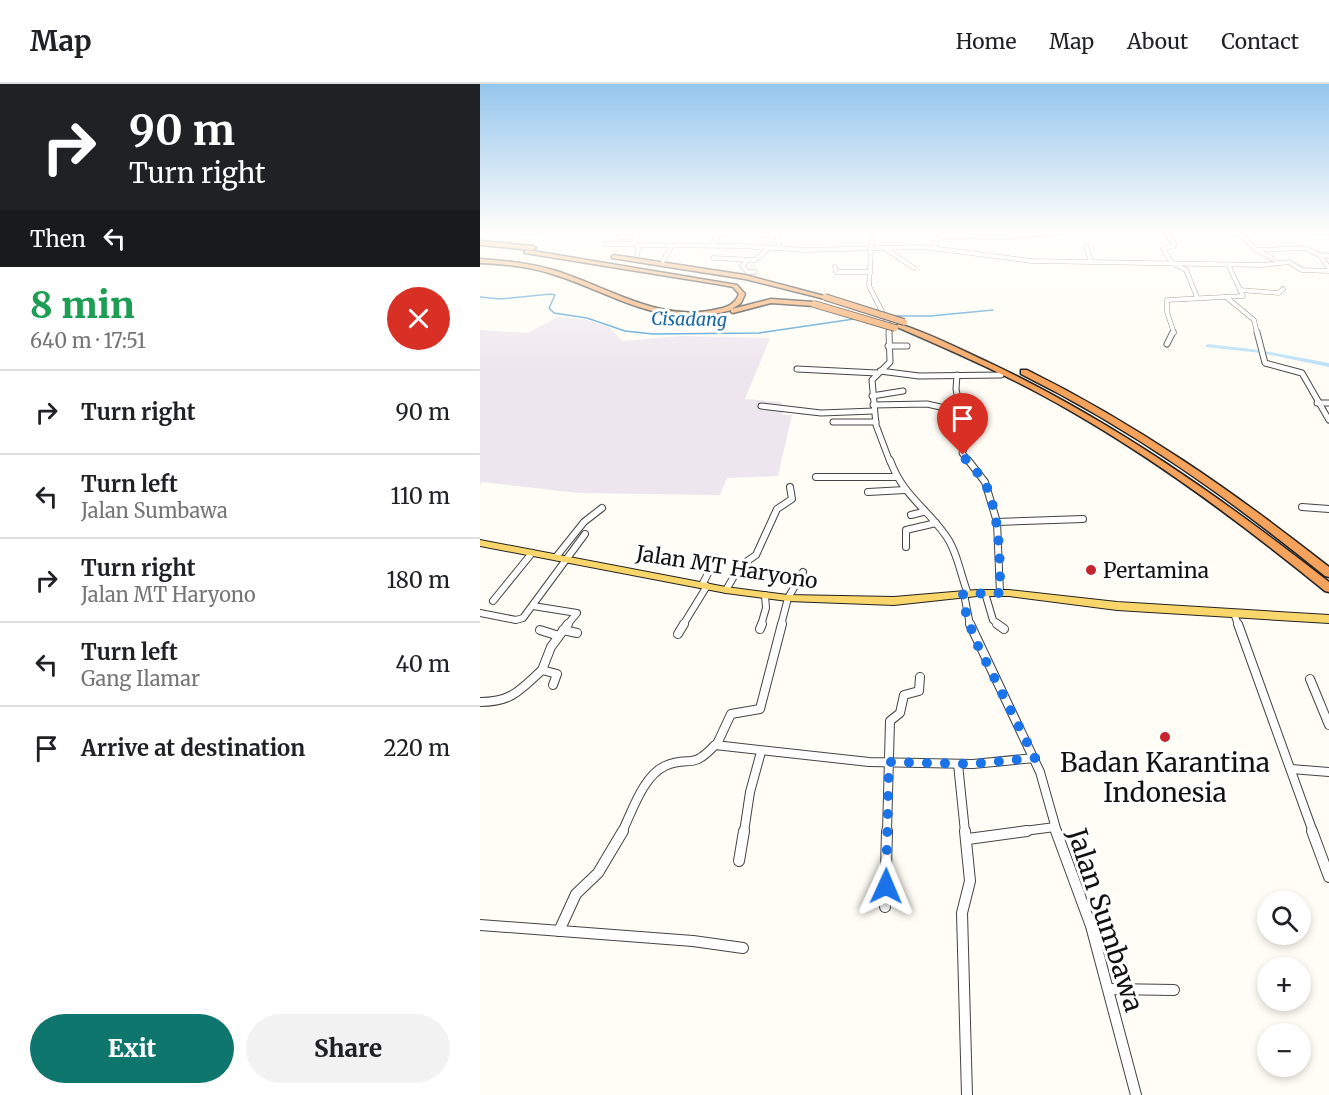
<!DOCTYPE html>
<meta charset="utf-8">
<style>
:root{--surface:#fff;--page:#f2f2f2;--text:#202124;--muted:#757577;--line:#e0e0e0;--accent:#0f766e}
body{margin:0;font-family:Merriweather,serif;background:var(--page);color:var(--text);height:100vh;display:flex;flex-direction:column;font-size:22px;white-space:nowrap}
*{box-sizing:border-box;margin:0}
p{font-size:20px;color:var(--muted)}
.icon{flex:none;width:33px;height:33px;fill:none;stroke:currentColor;stroke-width:2;stroke-linecap:round;stroke-linejoin:round}
.map{position:relative;flex:1;overflow:hidden}
.sheet{display:flex;flex-direction:column;background:var(--surface);width:480px}
.sheet>*{flex:none}
.banner{background:#202124;color:#fff;overflow:hidden}
.tools{position:absolute;left:777px;top:807px;display:grid;gap:12px}
.tools a{display:grid;place-items:center;width:54px;height:54px;border-radius:50%;background:var(--surface);box-shadow:0 3px 9px #0003;font-size:30px}
.pin{position:absolute;display:grid;place-items:center;width:51px;height:51px;color:#fff;margin:-62px -26px;border-radius:50% 50% 50% 0;rotate:-45deg;box-shadow:0 0 6px #0007}
.pin .icon{rotate:45deg}
.me{position:absolute;width:66px;margin:-33px;rotate:1deg;stroke-linejoin:round;filter:drop-shadow(0 0 4px #0008)}
.turn{display:flex;align-items:center;gap:21px;height:126px;padding:0 30px;font-size:27px}
.turn .icon{width:78px;height:78px;stroke-width:2.5}
.turn b{display:block;font-size:42px;line-height:51px}
.then{display:flex;align-items:center;height:57px;padding:0 30px;background:#0003;gap:12px;font-size:22px}
.round{display:grid;place-items:center;flex:none;width:63px;height:63px;border-radius:32px;background:var(--page)}
.headline{display:flex;align-items:center;justify-content:space-between;height:102px;padding:0 30px}
h1{font-size:36px;font-weight:800;line-height:45px;color:#1e9e55}
.button{display:flex;gap:12px;margin-top:auto;padding:12px 30px}
.button a{flex:1;height:69px;border-radius:36px;background:var(--accent);color:#fff;font-size:24px;font-weight:800;line-height:69px;text-align:center}
.button a+a{background:var(--page);color:var(--text)}
ul{padding:0;list-style:none}
li{display:flex;align-items:center;gap:18px;height:84px;padding:0 30px;border-top:2px solid var(--line)}
li div{flex:1}
li b{display:block;font-size:22px}
li em{font-style:normal}
header{display:flex;align-items:center;gap:36px;box-sizing:border-box;height:84px;padding:0 30px;background:var(--surface);border-bottom:2px solid var(--line)}
header strong{font-size:28px}
nav{display:flex;gap:33px;margin-inline-start:auto;font-size:21px}
main{display:flex;flex:1;min-height:0}
.map>svg:first-child{display:block}
.industrial{fill:#eee6ef}
.lines{fill:none;stroke-linecap:round;stroke-linejoin:round}
.stream{stroke:#3f96cf;stroke-width:1.5}
.canal{fill:#b9e0f7;fill-rule:evenodd}
.minor-far4-casing{stroke:#444;stroke-width:5}
.minor-far3-casing{stroke:#444;stroke-width:7}
.minor-far2-casing{stroke:#444;stroke-width:8}
.minor-far1-casing{stroke:#444;stroke-width:10}
.minor-casing{stroke:#444;stroke-width:12}
.major-casing{stroke:#222;stroke-width:2}
.highway-casing{stroke:#222;stroke-width:3}
.minor-far4{stroke:#fff;stroke-width:4}
.minor-far3{stroke:#fff;stroke-width:5}
.minor-far2{stroke:#fff;stroke-width:6}
.minor-far1{stroke:#fff;stroke-width:8}
.minor{stroke:#fff;stroke-width:10}
.major{fill:#f9d66b;fill-rule:evenodd}
.highway{fill:#f5a25d;fill-rule:evenodd}
.highway-bridge-casing{stroke:#222;stroke-width:8;stroke-linecap:butt}
.highway-bridge{stroke:#f5a25d;stroke-width:6}
.route{stroke:#1a73e8;stroke-width:10;stroke-dasharray:0 18}
.poi-dot{fill:#c4262e;stroke:#fff;stroke-width:2}
.labels{text-anchor:middle;dominant-baseline:central;stroke-width:6;stroke-linejoin:round;paint-order:stroke}
.far-water-label{font-size:18px;font-style:italic;fill:#1768a6;stroke:#fff}
.street-label{font-size:21px;fill:#111;stroke:#fff}
.poi-label{font-size:21px;fill:#111;stroke:#fff;text-anchor:start}
.near-poi-label{font-size:26px;fill:#111;stroke:#fff}
.near-street-label{font-size:26px;fill:#111;stroke:#fff}
</style>
<header>
<strong>Map</strong>
<nav><a>Home</a><a>Map</a><a>About</a><a>Contact</a></nav>
</header>
<main>
<section class="sheet">
<div class="banner">
<div class="turn"><svg class="icon" aria-label="right" viewBox="0 0 24 24"><path d="M7 20v-9h11M14 6l5 5-5 5"/></svg><div><b>90 m</b>Turn right</div></div>
<div class="then">Then<svg class="icon" aria-label="left" viewBox="0 0 24 24"><path d="M17 20v-9H6M10 6l-5 5 5 5"/></svg></div>
</div>
<div class="headline"><div><h1>8 min</h1><p>640 m · 17:51</p></div><a class="round" style="background:#d93025;color:#fff"><svg class="icon" aria-label="close" viewBox="0 0 24 24"><path d="M6 6l12 12M18 6L6 18"/></svg></a></div>
<ul>
<li><svg class="icon" aria-label="right" viewBox="0 0 24 24"><path d="M7 20v-9h11M14 6l5 5-5 5"/></svg><div><b>Turn right</b></div><em>90 m</em></li>
<li><svg class="icon" aria-label="left" viewBox="0 0 24 24"><path d="M17 20v-9H6M10 6l-5 5 5 5"/></svg><div><b>Turn left</b><p>Jalan Sumbawa</p></div><em>110 m</em></li>
<li><svg class="icon" aria-label="right" viewBox="0 0 24 24"><path d="M7 20v-9h11M14 6l5 5-5 5"/></svg><div><b>Turn right</b><p>Jalan MT Haryono</p></div><em>180 m</em></li>
<li><svg class="icon" aria-label="left" viewBox="0 0 24 24"><path d="M17 20v-9H6M10 6l-5 5 5 5"/></svg><div><b>Turn left</b><p>Gang Ilamar</p></div><em>40 m</em></li>
<li><svg class="icon" aria-label="arrive" viewBox="0 0 24 24"><path d="M6 21V4h12l-3 4 3 4H6"/></svg><div><b>Arrive at destination</b></div><em>220 m</em></li>
</ul>
<div class="button"><a>Exit</a><a>Share</a></div>
</section>
<div class="map">
<svg width="849" height="1011" viewBox="0 0 849 1011">
<rect width="100%" height="100%" fill="#fffdf5"/>
<polygon class="industrial" points="78,233 107,236 129,243 142,257 201,252 290,254 265,315 301,318 304,323 302,331 312,331 298,392 247,394 240,411 98,409 2,398 0,400 0,246 47,249"/>
<g class="lines">
<g class="stream">
<polyline points="0,213 20,215 71,210 75,211 69,224 74,229 107,234 145,247 173,250 279,249 374,235"/>
<polyline points="414,232 450,232 513,226"/>
</g>
<polygon class="canal" points="728,260 779,266 849,279 849,283 781,269 726,263 725,262"/>
<g class="minor-far4-casing">
<g id="minor-far4">
<polyline points="159,148 154,158 157,161 261,162 324,166 443,163 552,177 782,181 809,178 822,186 849,187"/>
<polyline points="297,148 299,164"/>
<polyline points="392,148 389,202 409,241 409,249"/>
<polyline points="685,148 695,161 683,165 692,179 706,186 717,213"/>
<polyline points="748,148 751,151"/>
<polyline points="758,148 776,166 825,164 839,171 849,172"/>
<polyline points="833,148 849,149"/>
<polyline points="38,149 61,148"/>
<polyline points="283,151 297,151"/>
<polyline points="140,153 156,153"/>
<polyline points="125,160 154,160"/>
<polyline points="233,161 236,152 248,148"/>
<polyline points="606,162 611,177"/>
<polyline points="454,163 458,155 465,152 525,153 586,148"/>
<polyline points="406,165 434,184"/>
<polyline points="776,166 792,174"/>
<polyline points="157,171 159,161"/>
<polyline points="840,171 849,184"/>
<polyline points="233,174 275,176 289,164"/>
<polyline points="268,176 262,182 268,188 275,188"/>
<polyline points="183,177 192,162"/>
<polyline points="355,183 356,188 390,188"/>
<polyline points="760,206 799,209 803,205"/>
<polyline points="746,213 774,236 777,249"/>
<polyline points="694,249 687,228 687,216 763,212 748,180"/>
</g>
</g>
<g class="minor-far3-casing">
<g id="minor-far3">
<polyline points="409,248 410,278 392,296 396,341 410,378"/>
<polyline points="777,248 785,279 822,289 849,336"/>
<polyline points="687,260 693,248"/>
<polyline points="408,262 427,262"/>
<polyline points="317,285 397,289"/>
<polyline points="400,287 439,292 521,291"/>
<polyline points="477,291 476,305 480,325"/>
<polyline points="392,312 423,307"/>
<polyline points="837,319 849,319"/>
<polyline points="393,321 447,320 483,328 489,354 482,369 489,378"/>
<polyline points="281,322 341,329 394,327"/>
<polyline points="353,338 396,338"/>
</g>
</g>
<g class="minor-far2-casing">
<g id="minor-far2">
<path d="M 410,376 C 423,412 446,423 466,452 C 477,467 481,492 488,510"/>
<polyline points="488,376 505,398 517,438 520,509"/>
<polyline points="336,393 416,393"/>
<polyline points="388,408 425,406"/>
<polyline points="822,423 849,425"/>
<polyline points="431,431 443,428"/>
<polyline points="517,438 603,435"/>
<polyline points="426,463 426,446 456,439"/>
<polyline points="76,473 104,438 122,424"/>
<polyline points="222,501 236,474"/>
<polyline points="246,506 260,482 276,471 297,425 312,415 310,403"/>
<polyline points="505,509 513,536 519,541"/>
<polyline points="484,510 490,541"/>
<polyline points="13,517 52,469"/>
<polyline points="53,522 97,529 87,541"/>
<polyline points="0,529 36,536 43,534 105,450"/>
<polyline points="754,529 758,541"/>
<polyline points="203,541 227,502"/>
<polyline points="281,541 286,524 285,511"/>
<polyline points="301,541 308,514 323,488"/>
</g>
</g>
<g class="minor-far1-casing">
<g id="minor-far1">
<polyline points="490,540 560,688 577,748"/>
<polyline points="517,540 524,545"/>
<polyline points="758,540 833,748"/>
<polyline points="280,545 282,540"/>
<polyline points="60,546 79,552"/>
<polyline points="83,546 97,549"/>
<polyline points="198,550 204,540"/>
<polyline points="62,586 71,563 88,540"/>
<polyline points="830,595 849,641"/>
<path d="M 0,618 C 32,618 40,606 62,586 L 77,590 L 73,601"/>
<polyline points="237,660 251,630 280,625 302,540"/>
<polyline points="478,680 485,748"/>
<polyline points="811,685 849,688"/>
<path d="M 142,748 C 152,728 163,692 185,682 C 210,671 211,687 235,661 L 389,678 L 493,680 L 555,674"/>
<polyline points="264,748 270,708 281,668"/>
<polyline points="407,748 410,637 420,629 424,611 439,607 440,593"/>
<polyline points="536,748 575,743"/>
</g>
</g>
<g class="minor-casing">
<g id="minor">
<polyline points="485,747 490,797 482,829 487,1011"/>
<polyline points="576,747 611,842 656,1011"/>
<polyline points="832,747 849,793"/>
<polyline points="488,755 547,747"/>
<polyline points="259,777 264,747"/>
<polyline points="405,823 407,747"/>
<polyline points="0,841 213,857 263,864"/>
<polyline points="79,847 96,810 118,789 143,747"/>
<polyline points="629,905 694,906"/>
</g>
</g>
<g class="major-casing">
<polygon id="major" points="0,456 246,503 308,511 414,513 497,506 529,506 637,518 849,531 849,539 637,526 529,512 497,512 414,521 308,517 246,509 0,462"/>
</g>
<g class="highway-casing">
<g id="highway">
<polygon points="0,157 53,162 56,164 53,166 0,161"/>
<path d="M 47,166 L 257,201 L 265,210 L 261,219 L 252,225 L 291,215 L 334,218 L 337,220 L 334,222 L 291,219 L 253,229 L 251,228 L 251,226 C 180,247 133,208 69,189 C 46,182 23,180 0,179 L 0,175 C 25,177 50,179 73,186 C 127,202 180,240 238,225 C 248,223 255,220 259,210 L 253,203 L 237,200 L 45,169 L 44,168 Z"/>
<polygon points="134,171 265,191 348,213 345,215 265,195 132,174 132,172"/>
<path d="M 419,240 C 451,250 481,266 512,280 C 634,338 743,415 849,498 L 849,508 L 845,507 C 764,441 680,378 589,326 C 534,294 475,268 417,243 L 416,242 Z"/>
<path d="M 541,286 L 547,286 C 656,340 754,408 849,483 L 849,493 L 845,492 C 749,414 652,345 541,290 Z"/>
</g>
</g>
<use href="#minor-far4" class="minor-far4"/>
<use href="#minor-far3" class="minor-far3"/>
<use href="#minor-far2" class="minor-far2"/>
<use href="#minor-far1" class="minor-far1"/>
<use href="#minor" class="minor"/>
<use href="#major" class="major"/>
<use href="#highway" class="highway"/>
<g class="highway-bridge-casing">
<g id="highway-bridge">
<polyline points="345,213 424,238"/>
<polyline points="334,220 415,244"/>
</g>
</g>
<use href="#highway-bridge" class="highway-bridge"/>
</g>
<linearGradient id="sky" x2="0" y2="1"><stop stop-color="#95c6ee"/><stop offset="0.51" stop-color="#fffefa"/><stop offset="1" stop-color="#fffefa" stop-opacity="0"/></linearGradient>
<rect width="849" height="289" fill="url(#sky)"/>
<g class="lines">
<path class="route" d="M 406,802 L 409,678 L 492,680 L 555,674 L 495,556 L 486,529 L 483,510 L 520,509 C 520,473 520,435 506,401 C 501,390 489,382 483,371"/>
</g>
<g class="poi-dot">
<circle cx="611" cy="486" r="6"/>
<circle cx="685" cy="653" r="6"/>
</g>
<g class="labels">
<g class="far-water-label">
<text transform="translate(209 235) rotate(1)">Cisadang</text>
</g>
<g class="street-label">
<text transform="translate(247 483) rotate(9)">Jalan MT Haryono</text>
</g>
<g class="poi-label">
<text x="623" y="486">Pertamina</text>
</g>
<g class="near-poi-label">
<text x="685" y="678">Badan Karantina<tspan x="685" dy="30">Indonesia</tspan></text>
</g>
<g class="near-street-label">
<text transform="translate(626 836) rotate(72)">Jalan Sumbawa</text>
</g>
</g>
</svg>
<div class="tools">
<a><svg class="icon" aria-label="search" viewBox="0 0 24 24"><circle cx="10" cy="10" r="6"/><path d="M15 15l6 6"/></svg></a>
<a>+</a>
<a>−</a>
</div>
<div class="pin" style="left:483px;top:371px;background:#d93025"><svg class="icon" aria-label="arrive" viewBox="0 0 24 24"><path d="M6 21V4h12l-3 4 3 4H6"/></svg></div>
<svg class="me" style="left:406px;top:802px" viewBox="-20 -20 40 40"><path d="M0-17L14 15 0 8-14 15z" fill="#1a73e8" stroke="#fff" stroke-width="4"/></svg>
</div>
</main>
